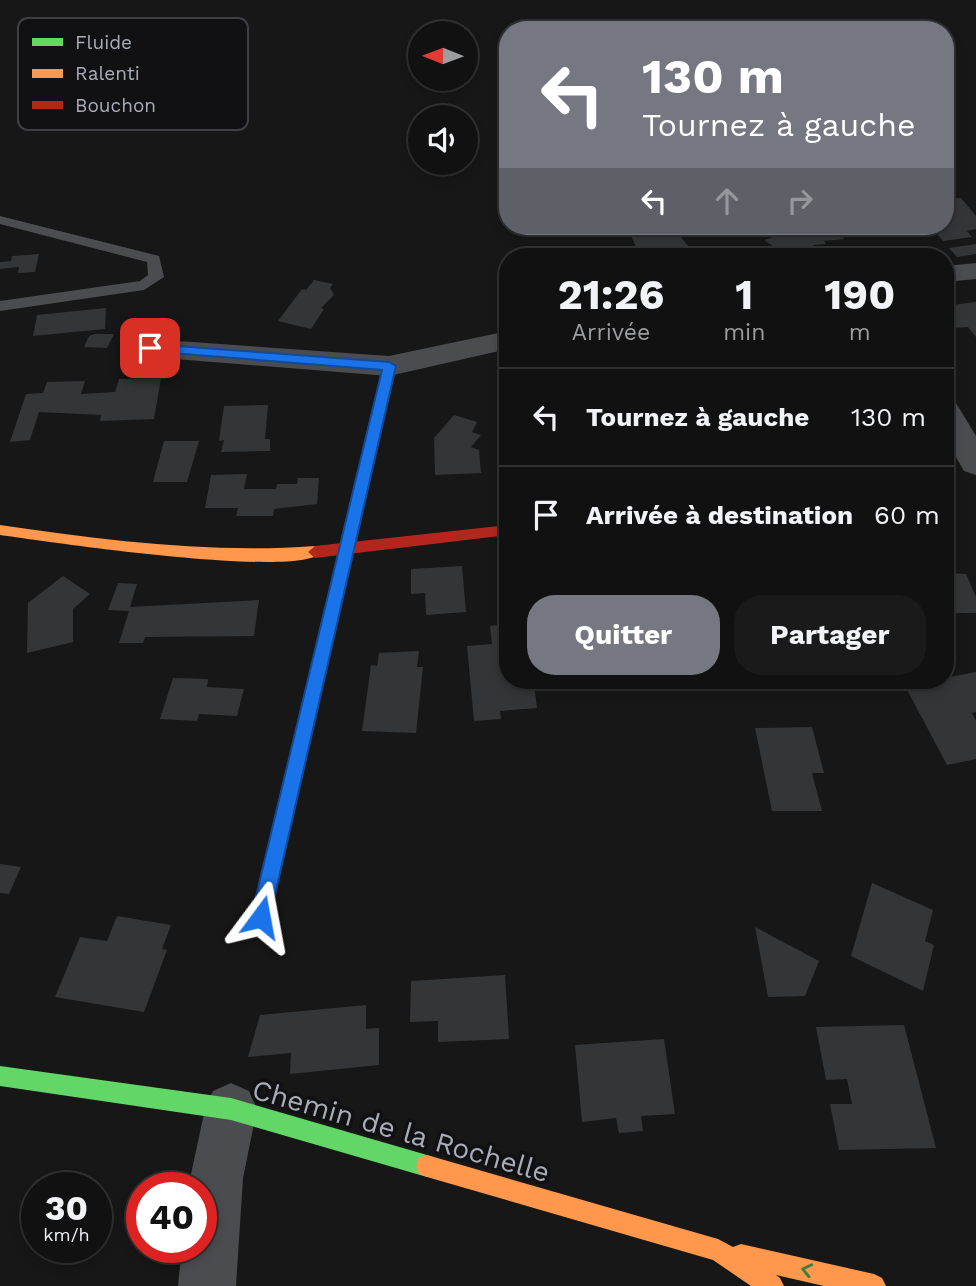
<!DOCTYPE html>
<html lang="fr">
<meta charset="utf-8">
<style>
:root{--surface:#111;--page:#1a1a1a;--text:#f1f3f6;--muted:#9c9d9f;--line:#303131;--accent:#757880}
body{margin:0;font-family:"Work Sans",sans-serif;background:var(--page);color:var(--text);height:100vh;display:flex;flex-direction:column;font-size:26px;white-space:nowrap}
*{box-sizing:border-box;margin:0}
p{font-size:23px;color:var(--muted)}
.icon{flex:none;width:38px;height:38px;fill:none;stroke:currentColor;stroke-width:2;stroke-linecap:round;stroke-linejoin:round}
.map{position:relative;flex:1;overflow:hidden}
.panel{position:absolute;left:499px;top:248px;width:455px;height:441px;display:flex;flex-direction:column;background:var(--surface);border-radius:28px;box-shadow:0 4px 10px #0003,0 0 0 2px var(--line)}
.panel>*{flex:none}
.hud{position:absolute;left:499px;top:21px;width:455px;height:214px;border-radius:28px;box-shadow:0 4px 10px #0003,0 0 0 2px var(--line);background:#757880;color:#fff;overflow:hidden}
.needle{width:46px;rotate:271deg}
.fabs{position:absolute;left:408px;top:21px;display:grid;gap:14px}
.fabs a{display:grid;place-items:center;width:70px;height:70px;border-radius:50%;background:var(--surface);box-shadow:0 4px 10px #0003,0 0 0 2px var(--line);font-size:35px}
.speed{position:absolute;left:21px;top:1172px;display:flex;gap:14px;font-size:35px;font-weight:700;text-align:center}
.speed>*{display:grid;place-content:center;width:91px;height:91px;border-radius:50%;background:var(--surface);box-shadow:0 4px 10px #0003,0 0 0 2px var(--line);line-height:1}
.speed small{font-size:18px;font-weight:400}
.speed .limit{border:10px solid #d22;background:#fff;color:#111}
.pin{position:absolute;display:grid;place-items:center;width:60px;height:60px;color:#fff;margin:-30px;border-radius:14px;box-shadow:0 4px 10px #0006}
.me{position:absolute;width:77px;margin:-38px;rotate:13deg;stroke-linejoin:round;filter:drop-shadow(0 0 5px #0008)}
.turn{display:flex;align-items:center;gap:24px;height:147px;padding:0 28px;font-size:32px}
.turn .icon{width:91px;height:91px;stroke-width:2.5}
.turn b{display:block;font-size:49px;line-height:60px}
.lanes{display:flex;align-items:center;height:66px;padding:0 28px;background:#0003;justify-content:center;gap:35px;direction:ltr}
.lanes .off{opacity:.35}
.eta{display:flex;justify-content:space-evenly;align-items:center;height:119px;text-align:center}
.eta b{font-size:42px;font-weight:700;line-height:49px}
.cta{display:flex;gap:14px;margin-top:auto;padding:14px 28px}
.cta a{flex:1;height:80px;border-radius:28px;background:var(--accent);color:#fff;font-size:28px;font-weight:700;line-height:80px;text-align:center}
.cta a+a{background:var(--page);color:var(--text)}
ul{padding:0;list-style:none}
li{display:flex;align-items:center;gap:21px;height:98px;padding:0 28px;border-top:2px solid var(--line)}
li div{flex:1}
li b{display:block;font-size:26px}
li em{font-style:normal}
.map>svg:first-child{display:block}
.building{fill:#343537}
.lines{fill:none;stroke-linecap:round;stroke-linejoin:round}
.lane{fill:#4b4c50;fill-rule:evenodd}
.street{fill:#4b4c50;fill-rule:evenodd}
.fast{fill:#63d668;fill-rule:evenodd}
.slow{fill:#ff974d;fill-rule:evenodd}
.jam{fill:#b3261e;fill-rule:evenodd}
.oneway{stroke:#3e7d42}
.route{fill:#1a73e8;stroke:#114b97;stroke-width:2}
.labels{text-anchor:middle;dominant-baseline:central;stroke-width:7;stroke-linejoin:round;paint-order:stroke}
.near-street-label{font-size:28px;fill:#a8adb8;stroke:#111113}
.key{fill:#111113;stroke:#3e4045;stroke-width:2}
.key-label{font-size:19px;fill:#a8adb8}
</style>
<div class="map">
<svg width="976" height="1286" viewBox="0 0 976 1286">
<rect width="100%" height="100%" fill="#171717"/>
<g class="building">
<polygon points="961,198 976,216 976,229 967,231 972,237 943,241 930,226 945,226 945,199"/>
<polygon points="753,226 778,226 780,230 787,229 788,226 836,226 844,239 824,241 826,244 813,245 815,249 799,246 785,251 791,257 771,257 767,250 774,247 764,240 774,237 758,236"/>
<polygon points="675,229 691,250 677,252 681,257 641,257 631,236"/>
<polygon points="976,244 976,254 957,257 949,248"/>
<polygon points="39,254 35,272 18,273 19,267 0,269 0,262 11,261 12,256"/>
<polygon points="314,280 333,284 330,288 334,295 321,308 324,309 311,329 278,321 302,289 306,290"/>
<polygon points="976,302 976,337 968,327 952,328 952,334 945,333 945,306"/>
<polygon points="106,308 105,329 33,336 37,315"/>
<polygon points="95,334 114,334 107,348 84,347 89,336"/>
<polygon points="161,378 154,419 100,421 101,415 39,412 30,440 10,442 26,394 43,393 47,382 85,381 81,394 115,392 119,379"/>
<polygon points="268,405 265,439 270,439 270,451 221,452 224,440 219,441 224,406"/>
<polygon points="454,415 477,422 472,432 481,435 471,447 479,450 481,473 435,475 434,438"/>
<polygon points="164,441 199,441 187,482 153,482"/>
<polygon points="247,474 244,489 276,489 277,484 297,484 298,478 319,478 317,504 274,509 273,516 236,516 238,508 205,508 211,475"/>
<polygon points="462,566 466,612 426,615 425,593 411,594 411,569"/>
<polygon points="945,573 966,574 976,597 976,613 945,613"/>
<polygon points="63,576 90,594 73,609 73,642 27,653 28,603"/>
<polygon points="118,583 137,584 130,607 259,600 254,636 145,637 143,643 119,643 129,611 108,610"/>
<polygon points="508,624 508,681 522,681 523,685 534,684 537,708 500,711 501,719 474,721 467,646 492,644 490,626"/>
<polygon points="419,651 417,667 423,667 416,733 362,731 371,665 377,666 379,653"/>
<polygon points="976,672 976,712 972,713 976,721 976,759 947,765 905,686 945,681 945,678"/>
<polygon points="173,678 208,679 207,687 244,689 237,716 199,714 197,721 160,719"/>
<polygon points="812,727 824,773 812,773 822,811 772,811 755,728"/>
<polygon points="0,864 21,867 9,894 0,893"/>
<polygon points="872,883 933,910 925,941 934,945 923,991 851,956"/>
<polygon points="117,916 171,925 162,949 167,950 144,1012 55,997 80,937 107,941"/>
<polygon points="755,927 819,961 805,996 768,997"/>
<polygon points="505,975 509,1039 438,1042 438,1021 410,1022 411,981"/>
<polygon points="366,1005 366,1029 379,1028 379,1065 290,1074 291,1053 248,1057 260,1015"/>
<polygon points="904,1025 936,1148 839,1150 830,1104 852,1104 847,1079 826,1080 816,1027"/>
<polygon points="664,1039 675,1114 641,1116 643,1131 619,1133 616,1118 582,1122 575,1045"/>
</g>
<g class="lines">
<polygon class="lane" points="0,216 159,256 164,277 144,290 0,311 0,301 140,281 148,275 147,262 0,224"/>
<g class="street">
<polygon points="976,263 976,279 945,282 945,266"/>
<polygon points="508,331 508,349 389,376 150,357 139,355 135,348 139,341 150,339 389,356"/>
<polygon points="945,400 956,403 976,436 976,475 964,471 945,438"/>
<polygon points="231,1083 249,1091 257,1109 243,1178 236,1286 178,1286 182,1248 201,1248 201,1188 188,1188 205,1109 213,1091"/>
</g>
<g class="fast">
<polygon points="389,362 395,366 269,917 267,924 260,926 253,924 251,917 383,366"/>
<polygon points="0,1066 231,1098 427,1155 435,1158 438,1166 435,1174 427,1177 231,1120 0,1086"/>
</g>
<g class="slow">
<path d="M 0,525 C 105,540 209,554 315,546 L 322,552 C 302,580 43,541 0,535 Z"/>
<polygon points="427,1155 718,1239 733,1247 741,1244 874,1274 882,1278 886,1286 824,1286 776,1275 780,1278 784,1286 751,1286 713,1260 427,1177 419,1174 416,1166 419,1158"/>
</g>
<polygon class="jam" points="508,525 508,535 315,558 308,552 315,546"/>
</g>
<defs><path id="oneway-chevron" d="M-2-3.5L2.5 0L-2 3.5" fill="none" stroke-width="1.6" stroke-linecap="round" stroke-linejoin="round" transform="scale(1.75)"/></defs>
<use class="oneway" href="#oneway-chevron" transform="translate(807 1270) rotate(-167)"/>
<polygon class="route" points="150,344 389,362 396,366 270,917 267,923 261,926 254,923 251,917 382,370 146,351 146,345"/>
<g class="labels">
<g class="near-street-label">
<text transform="translate(401 1131) rotate(16)">Chemin de la Rochelle</text>
</g>
</g>
<rect x="18" y="18" width="230" height="112" rx="10" class="key"/>
<rect x="32" y="38" width="31" height="8" fill="#63d668"/>
<rect x="32" y="69" width="31" height="9" fill="#ff974d"/>
<rect x="32" y="101" width="31" height="8" fill="#b3261e"/>
<g class="key-label">
<text x="75" y="49">Fluide</text>
<text x="75" y="80">Ralenti</text>
<text x="75" y="112">Bouchon</text>
</g>
</svg>
<div class="fabs">
<a><svg class="needle" viewBox="-14 -14 28 28"><path d="M0-13l5 13h-10z" fill="#e53935"/><path d="M0 13l5-13h-10z" fill="#9c9d9f"/></svg></a>
<a><svg class="icon" aria-label="sound" viewBox="0 0 24 24"><path d="M4 9h4l5-4v14l-5-4H4zM17 9q2 3 0 6"/></svg></a>
</div>
<div class="speed"><div>30<small>km/h</small></div><div class="limit">40</div></div>
<div class="pin" style="left:150px;top:348px;background:#d93025"><svg class="icon" aria-label="arrive" viewBox="0 0 24 24"><path d="M6 21V4h12l-3 4 3 4H6"/></svg></div>
<svg class="me" style="left:261px;top:917px" viewBox="-20 -20 40 40"><path d="M0-17L14 15 0 8-14 15z" fill="#1a73e8" stroke="#fff" stroke-width="4"/></svg>
<div class="hud">
<div class="turn"><svg class="icon" aria-label="left" viewBox="0 0 24 24"><path d="M17 20v-9H6M10 6l-5 5 5 5"/></svg><div><b>130 m</b>Tournez à gauche</div></div>
<div class="lanes"><svg class="icon" aria-label="left" viewBox="0 0 24 24"><path d="M17 20v-9H6M10 6l-5 5 5 5"/></svg><svg class="icon off" aria-label="ahead" viewBox="0 0 24 24"><path d="M12 20V5M6 11l6-6 6 6"/></svg><svg class="icon off" aria-label="right" viewBox="0 0 24 24"><path d="M7 20v-9h11M14 6l5 5-5 5"/></svg></div>
</div>
<section class="panel">
<div class="eta">
<div><b>21:26</b><p>Arrivée</p></div>
<div><b>1</b><p>min</p></div>
<div><b>190</b><p>m</p></div>
</div>
<ul>
<li><svg class="icon" aria-label="left" viewBox="0 0 24 24"><path d="M17 20v-9H6M10 6l-5 5 5 5"/></svg><div><b>Tournez à gauche</b></div><em>130 m</em></li>
<li><svg class="icon" aria-label="arrive" viewBox="0 0 24 24"><path d="M6 21V4h12l-3 4 3 4H6"/></svg><div><b>Arrivée à destination</b></div><em>60 m</em></li>
</ul>
<div class="cta"><a>Quitter</a><a>Partager</a></div>
</section>
</div>
